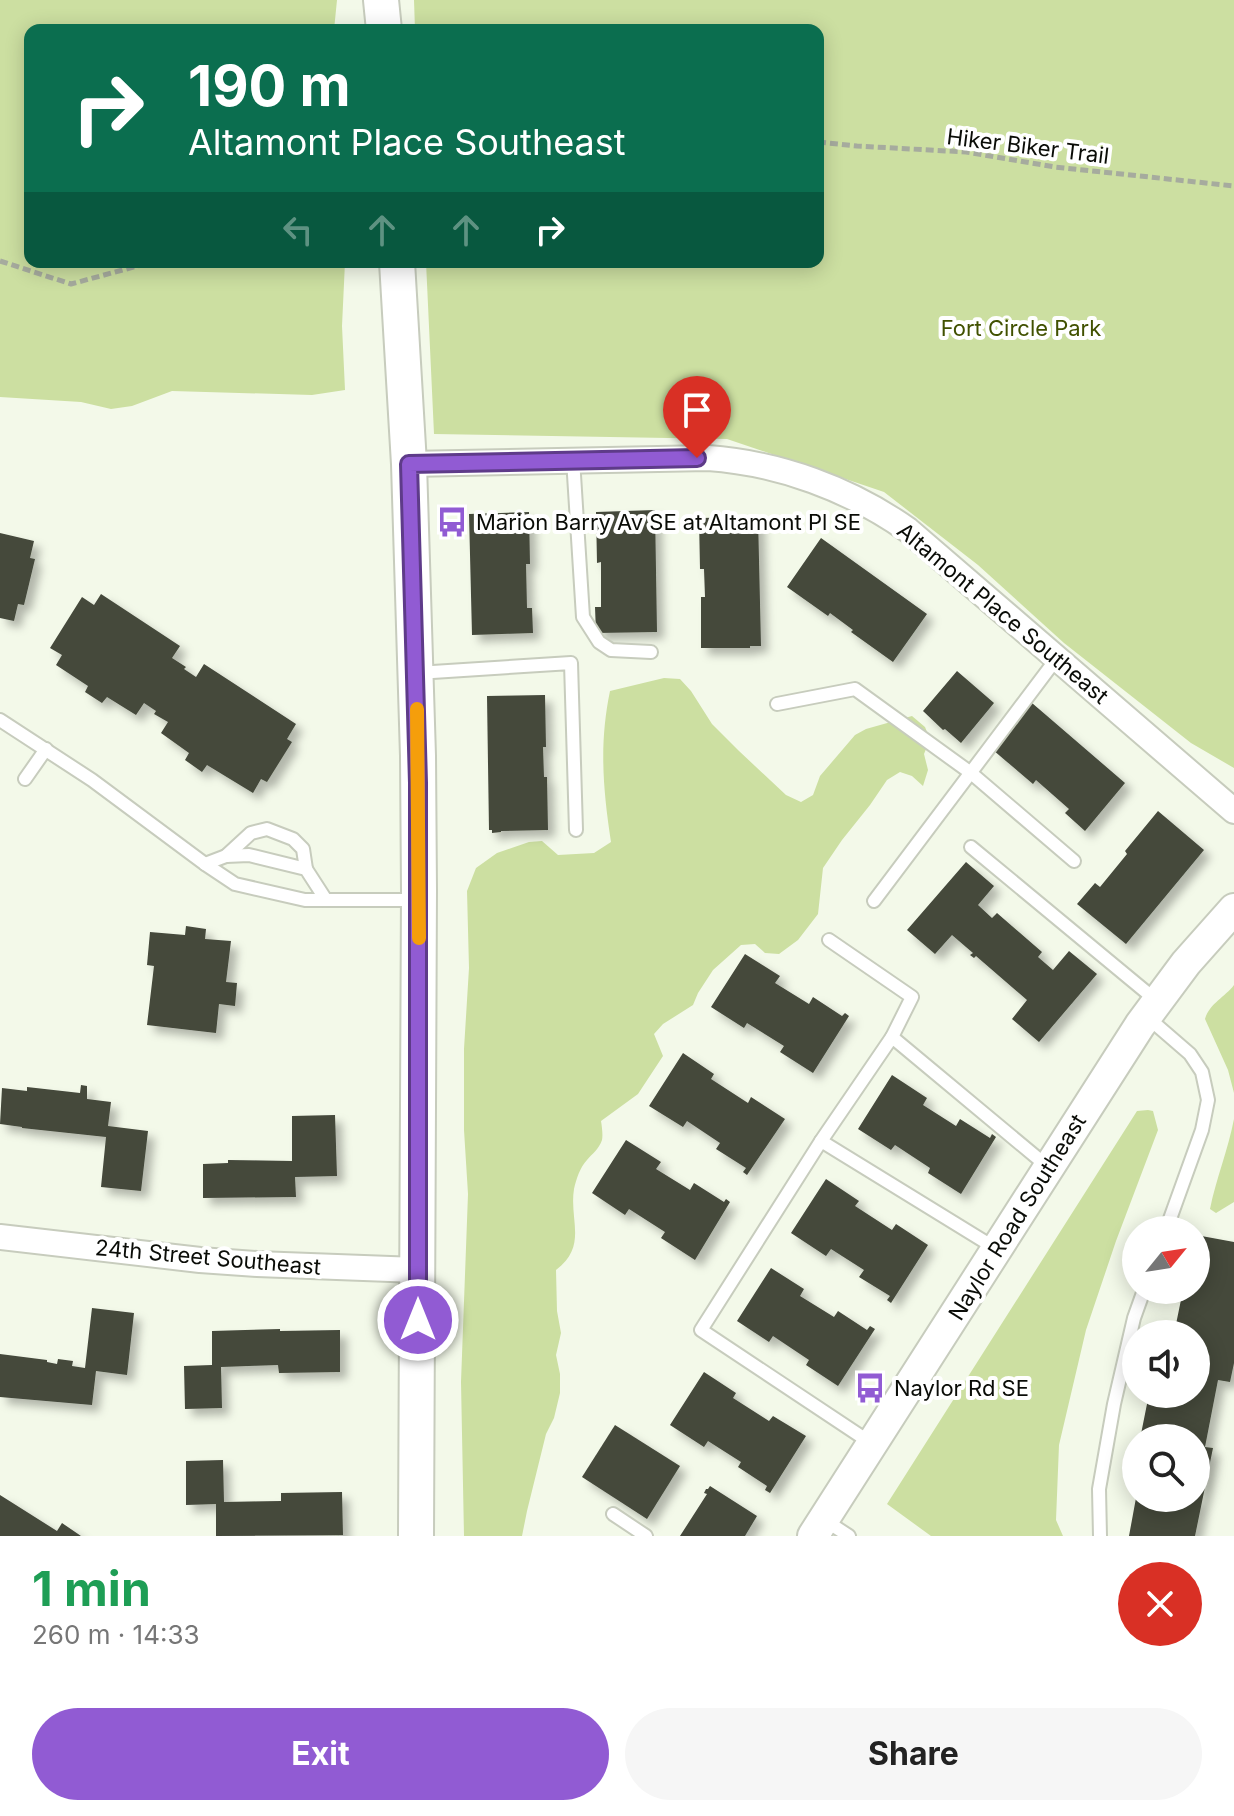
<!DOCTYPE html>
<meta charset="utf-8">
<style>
:root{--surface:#fff;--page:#f6f6f6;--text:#222;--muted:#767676;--accent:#915bd3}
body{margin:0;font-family:Inter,sans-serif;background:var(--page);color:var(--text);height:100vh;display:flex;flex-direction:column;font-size:30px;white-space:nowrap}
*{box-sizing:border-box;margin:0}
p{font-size:26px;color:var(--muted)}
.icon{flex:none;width:44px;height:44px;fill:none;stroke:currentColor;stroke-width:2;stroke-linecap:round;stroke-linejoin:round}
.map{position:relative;height:1536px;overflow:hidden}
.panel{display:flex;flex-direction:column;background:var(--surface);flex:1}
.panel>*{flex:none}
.banner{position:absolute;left:24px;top:24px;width:800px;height:244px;border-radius:16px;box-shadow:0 4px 20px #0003;background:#0b6e4f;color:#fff;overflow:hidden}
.needle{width:52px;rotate:60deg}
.tools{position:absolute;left:1122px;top:1216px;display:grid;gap:16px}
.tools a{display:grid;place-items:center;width:88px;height:88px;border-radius:50%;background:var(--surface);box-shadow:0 4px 20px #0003;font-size:40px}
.pin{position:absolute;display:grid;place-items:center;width:68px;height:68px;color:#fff;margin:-82px -34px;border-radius:50% 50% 50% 0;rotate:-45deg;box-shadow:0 0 8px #0007}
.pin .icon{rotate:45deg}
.me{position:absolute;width:88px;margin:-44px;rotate:0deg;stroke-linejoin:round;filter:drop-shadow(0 0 6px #0008)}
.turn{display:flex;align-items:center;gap:28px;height:168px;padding:0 32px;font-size:36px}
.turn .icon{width:104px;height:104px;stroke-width:2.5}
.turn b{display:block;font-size:56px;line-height:68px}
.lanes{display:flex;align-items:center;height:76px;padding:0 32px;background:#0003;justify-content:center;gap:40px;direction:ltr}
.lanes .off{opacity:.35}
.round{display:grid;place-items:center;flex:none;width:84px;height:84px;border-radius:42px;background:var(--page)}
.headline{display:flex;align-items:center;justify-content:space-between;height:136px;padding:0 32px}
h1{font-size:48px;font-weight:700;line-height:60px;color:#1e9e55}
.cta{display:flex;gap:16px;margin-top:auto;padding:16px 32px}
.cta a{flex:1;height:92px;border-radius:48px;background:var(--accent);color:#fff;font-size:32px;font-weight:700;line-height:92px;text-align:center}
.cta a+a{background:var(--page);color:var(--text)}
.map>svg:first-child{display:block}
.green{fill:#ccdfa1}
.building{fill:#44483b;filter:url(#shadow)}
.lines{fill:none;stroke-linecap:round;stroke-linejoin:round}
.service-casing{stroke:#c7ccbd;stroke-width:16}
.minor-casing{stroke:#c7ccbd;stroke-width:28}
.tertiary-casing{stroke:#c7ccbd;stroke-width:34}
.secondary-casing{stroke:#c7ccbd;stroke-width:38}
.path{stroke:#a6ab9e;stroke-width:5;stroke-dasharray:8 4;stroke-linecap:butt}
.service{stroke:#fff;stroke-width:12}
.minor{stroke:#fff;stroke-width:24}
.tertiary{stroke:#fff;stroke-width:30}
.secondary{stroke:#fff;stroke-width:34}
.route-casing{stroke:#5e3b89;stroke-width:20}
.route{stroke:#915bd3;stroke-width:14}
.slow{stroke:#f59e0b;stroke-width:14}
.labels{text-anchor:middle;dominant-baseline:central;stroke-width:8;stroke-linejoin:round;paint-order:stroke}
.street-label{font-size:22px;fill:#0a0c07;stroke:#fff}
.park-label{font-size:22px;fill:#415101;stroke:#fff}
.poi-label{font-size:22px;fill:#0a0c07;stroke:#fff;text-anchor:start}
</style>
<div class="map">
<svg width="1234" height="1536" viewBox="0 0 1234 1536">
<defs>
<filter id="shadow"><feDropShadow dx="7" dy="7" stdDeviation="4" flood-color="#0004"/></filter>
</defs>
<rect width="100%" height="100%" fill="#f3f9e9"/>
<g class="green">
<polygon points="0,0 337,0 334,30 30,30 30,262 345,262 342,326 345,390 312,395 172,391 132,406 111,409 81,402 0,397"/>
<polygon points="414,0 1234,0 1234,768 1191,743 1064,643 978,565 884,492 727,439 434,434 426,262 818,262 818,30 415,30"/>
<path d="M 664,678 L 680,679 L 691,691 L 712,724 L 739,751 L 786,795 L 801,802 L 813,795 L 820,776 L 855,735 L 866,729 L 912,716 L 925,727 L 930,739 L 924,754 L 928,770 L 923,786 L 912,776 L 900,772 L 887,780 L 870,805 L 842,840 L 823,868 L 818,914 L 798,940 L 779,954 L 765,953 L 755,944 L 741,945 L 713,970 L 698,993 L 693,1005 L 663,1024 L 654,1034 L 663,1056 L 638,1094 L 601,1121 C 602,1127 603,1135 602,1140 C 599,1149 592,1154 587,1160 C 580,1167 576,1180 574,1189 C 569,1220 588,1246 556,1270 L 557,1311 L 561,1333 L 556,1355 L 560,1374 L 560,1393 L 554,1418 L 546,1434 L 527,1511 L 522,1536 L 464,1536 L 461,1382 L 468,1194 L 464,1130 L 464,1049 L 469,968 L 467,891 L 476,868 L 497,853 L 529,842 L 542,841 L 558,855 L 594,853 L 611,842 C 603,789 599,744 610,691 Z"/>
<path d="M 1234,985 L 1234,1093 L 1228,1070 L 1205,1019 C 1209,1004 1225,997 1234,985 Z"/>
<polygon points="1148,1110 1153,1111 1158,1130 1116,1241 1086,1330 1059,1445 1056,1520 1063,1536 931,1536 887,1504 1137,1111"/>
<path d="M 1234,1119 L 1234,1202 L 1216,1213 L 1210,1209 C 1216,1179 1228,1150 1234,1119 Z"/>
</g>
<g class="building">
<polygon points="655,510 657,632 596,633 595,607 601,607 601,562 597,563 596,512"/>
<polygon points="529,512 530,564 526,564 527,608 532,608 533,633 472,635 469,514"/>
<polygon points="758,517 761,646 750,646 750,648 701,648 701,597 705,597 704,569 700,569 699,518"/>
<polygon points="0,533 34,541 30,558 35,559 24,605 18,604 14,621 0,618"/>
<polygon points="821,538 927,614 893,662 851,632 853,630 830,613 828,616 787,587"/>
<polygon points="101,594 180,646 172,658 186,667 184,669 196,677 204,664 296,724 287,739 292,742 267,782 261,779 253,793 207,765 202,772 185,760 189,753 161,733 168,722 154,714 156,711 144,703 136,715 107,697 102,703 85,692 88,686 56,665 62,655 50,648 82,597 94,605"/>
<polygon points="957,671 994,703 961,743 945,729 943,730 923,711"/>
<polygon points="545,695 546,747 543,747 544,777 547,777 548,830 501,831 501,832 492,833 492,830 489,830 487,696"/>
<polygon points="1032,703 1125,783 1085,831 1065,813 1069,809 1036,780 1033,784 993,750"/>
<polygon points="1158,811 1204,850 1126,944 1077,904 1095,883 1100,887 1127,854 1125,851"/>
<polygon points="966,862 994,886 978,905 992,918 997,913 1042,952 1038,957 1053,970 1069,951 1097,974 1039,1042 1012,1019 1027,1000 976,956 974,958 970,955 973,953 952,935 935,954 907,930"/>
<polygon points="186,926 206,929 205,939 231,941 226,982 237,983 235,1006 219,1004 216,1033 147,1025 154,966 147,965 150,932 185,935"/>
<polygon points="745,954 780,976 775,983 809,1004 813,997 842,1016 845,1013 849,1016 813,1073 780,1052 784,1046 747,1023 744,1028 711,1007"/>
<polygon points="683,1053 714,1074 711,1079 748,1103 751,1097 785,1119 747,1175 743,1172 746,1168 716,1149 720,1143 687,1121 683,1127 649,1106"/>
<polygon points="892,1075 927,1098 923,1105 956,1126 960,1119 990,1138 992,1134 996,1137 961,1194 928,1173 930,1168 895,1145 891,1150 858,1129"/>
<polygon points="81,1085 87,1086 87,1099 111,1102 108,1126 148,1131 141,1191 101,1187 106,1137 22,1128 22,1127 0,1124 2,1088 27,1091 27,1087 80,1093"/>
<polygon points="335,1115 337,1176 295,1177 296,1197 203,1198 203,1164 228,1163 228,1160 292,1161 292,1116"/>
<polygon points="626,1140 661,1162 656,1169 690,1190 694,1183 724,1202 726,1199 730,1202 695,1260 661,1238 665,1232 629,1209 625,1215 592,1193"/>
<polygon points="826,1179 859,1201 855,1206 892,1230 896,1224 928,1245 891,1303 887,1300 890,1296 859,1277 864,1270 831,1249 826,1256 791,1233"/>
<polygon points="1196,1235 1234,1242 1234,1363 1230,1382 1218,1380 1205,1447 1213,1448 1195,1536 1129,1536 1136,1498 1196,1498 1196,1438 1148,1438 1148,1436 1141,1434 1149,1394 1196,1394 1196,1334 1174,1334 1183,1290 1196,1290"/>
<polygon points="771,1268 804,1289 800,1296 834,1317 838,1311 867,1330 870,1326 875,1329 838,1386 806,1365 809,1360 773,1336 769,1342 737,1321"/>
<polygon points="92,1308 134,1313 127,1375 96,1371 92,1405 0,1397 0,1354 47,1360 47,1362 57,1364 58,1359 73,1361 72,1366 85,1368"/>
<polygon points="280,1329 280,1331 340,1330 340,1372 279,1373 278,1365 221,1367 222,1408 185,1409 184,1366 212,1365 212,1331"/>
<polygon points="704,1372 736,1393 733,1398 769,1421 773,1416 806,1436 770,1493 765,1490 767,1486 738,1467 741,1462 708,1441 704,1447 670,1425"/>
<polygon points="615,1425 680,1466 647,1519 582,1477"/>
<polygon points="223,1460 224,1502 281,1501 281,1493 342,1492 343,1535 216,1536 216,1504 186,1505 186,1461"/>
<polygon points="710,1486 757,1516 745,1536 680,1536 707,1494 704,1493 706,1489 708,1489"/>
<polygon points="0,1495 57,1531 62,1523 81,1536 0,1536"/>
</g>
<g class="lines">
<g class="service-casing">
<g id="service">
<polyline points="573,459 583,617 599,642 611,650 651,652"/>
<polyline points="417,673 571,663 576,830"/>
<polyline points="777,704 855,689 971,773 1074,861"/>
<polyline points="0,720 92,780 205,864 235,884 305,900 416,900"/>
<polyline points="25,779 46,749"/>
<polyline points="971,847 1157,1001"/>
<polyline points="226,856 251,833 267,829 293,839 303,849 306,869"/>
<polyline points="205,864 226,856 249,855 306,869 326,900"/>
<polyline points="874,901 1057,658"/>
<polyline points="829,940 912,997 892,1037"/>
<polyline points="1146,1016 1190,1054 1202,1072 1208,1100 1202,1130 1166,1230"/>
<polyline points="821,1141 995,1248"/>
<polyline points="871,1443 701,1330 821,1141 892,1037 1047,1166"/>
<polyline points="613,1514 646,1536"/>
<polyline points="823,1519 849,1536"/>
<polyline points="1100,1536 1099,1489 1114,1404 1134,1318 1144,1290"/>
</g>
</g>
<g class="minor-casing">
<g id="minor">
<path d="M 409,464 L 708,458 C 779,463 850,489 908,530 L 1234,811"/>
<polyline points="0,1237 200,1260 257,1264 417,1270"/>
</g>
</g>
<g class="tertiary-casing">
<polyline id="tertiary" points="813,1536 1140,1025 1186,963 1234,909"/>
</g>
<g class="secondary-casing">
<g id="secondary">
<polyline points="381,0 384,30"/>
<polyline points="397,262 409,464 418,756 419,891 416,1536"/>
</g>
</g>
<g class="path">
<polyline points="818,142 857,146 966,152 1055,167 1234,186"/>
<polyline points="0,261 71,284 152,262"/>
</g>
<use href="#service" class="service"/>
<use href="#minor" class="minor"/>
<use href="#tertiary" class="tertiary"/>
<use href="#secondary" class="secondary"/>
</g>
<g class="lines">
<g class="route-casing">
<polyline id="route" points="418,1320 418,783 409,464 697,458"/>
</g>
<use href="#route" class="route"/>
<polyline class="slow" points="417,709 419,938"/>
</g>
<defs>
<g id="bus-bare" transform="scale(2.4)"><path d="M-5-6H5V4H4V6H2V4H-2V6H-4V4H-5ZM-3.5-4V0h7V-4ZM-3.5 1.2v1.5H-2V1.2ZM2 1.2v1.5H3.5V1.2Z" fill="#915bd3" stroke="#fff" stroke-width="2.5" paint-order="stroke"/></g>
</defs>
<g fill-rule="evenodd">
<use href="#bus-bare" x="452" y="522"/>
<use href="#bus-bare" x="870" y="1388"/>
</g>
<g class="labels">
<g class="street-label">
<text transform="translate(1028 146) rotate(7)">Hiker Biker Trail</text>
<text transform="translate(1003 613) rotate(40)">Altamont Place Southeast</text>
<text transform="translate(1017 1217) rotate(-58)">Naylor Road Southeast</text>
<text transform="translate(208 1257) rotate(5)">24th Street Southeast</text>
</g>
<g class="park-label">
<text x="1021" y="328">Fort Circle Park</text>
</g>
<g class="poi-label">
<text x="476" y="522">Marion Barry Av SE at Altamont Pl SE</text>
<text x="894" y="1388">Naylor Rd SE</text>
</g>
</g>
</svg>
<div class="tools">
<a><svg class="needle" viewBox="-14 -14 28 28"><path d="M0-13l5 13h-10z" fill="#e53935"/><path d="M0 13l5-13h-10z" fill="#767676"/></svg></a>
<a><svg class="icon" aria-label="sound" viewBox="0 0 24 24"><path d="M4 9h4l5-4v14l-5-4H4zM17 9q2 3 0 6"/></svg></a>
<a><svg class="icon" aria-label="search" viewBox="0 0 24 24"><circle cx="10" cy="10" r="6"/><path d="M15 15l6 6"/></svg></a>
</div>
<div class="pin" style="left:697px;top:458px;background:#d93025"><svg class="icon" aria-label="arrive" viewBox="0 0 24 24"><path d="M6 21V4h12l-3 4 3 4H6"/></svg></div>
<svg class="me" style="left:418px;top:1320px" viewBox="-20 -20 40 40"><circle r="17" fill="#915bd3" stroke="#fff" stroke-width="3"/><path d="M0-11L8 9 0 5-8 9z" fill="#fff"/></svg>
<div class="banner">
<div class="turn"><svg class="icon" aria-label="right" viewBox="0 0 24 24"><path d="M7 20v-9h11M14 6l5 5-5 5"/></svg><div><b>190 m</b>Altamont Place Southeast</div></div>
<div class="lanes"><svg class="icon off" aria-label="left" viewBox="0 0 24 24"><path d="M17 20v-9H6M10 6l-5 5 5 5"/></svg><svg class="icon off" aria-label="ahead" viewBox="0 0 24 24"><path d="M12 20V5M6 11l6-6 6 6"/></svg><svg class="icon off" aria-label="ahead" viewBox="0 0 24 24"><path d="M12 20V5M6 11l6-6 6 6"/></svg><svg class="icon" aria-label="right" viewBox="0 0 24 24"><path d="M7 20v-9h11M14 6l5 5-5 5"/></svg></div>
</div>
</div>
<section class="panel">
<div class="headline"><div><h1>1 min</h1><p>260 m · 14:33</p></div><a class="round" style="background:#d93025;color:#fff"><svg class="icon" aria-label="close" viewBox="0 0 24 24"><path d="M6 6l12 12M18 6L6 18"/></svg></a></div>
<div class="cta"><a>Exit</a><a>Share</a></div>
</section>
